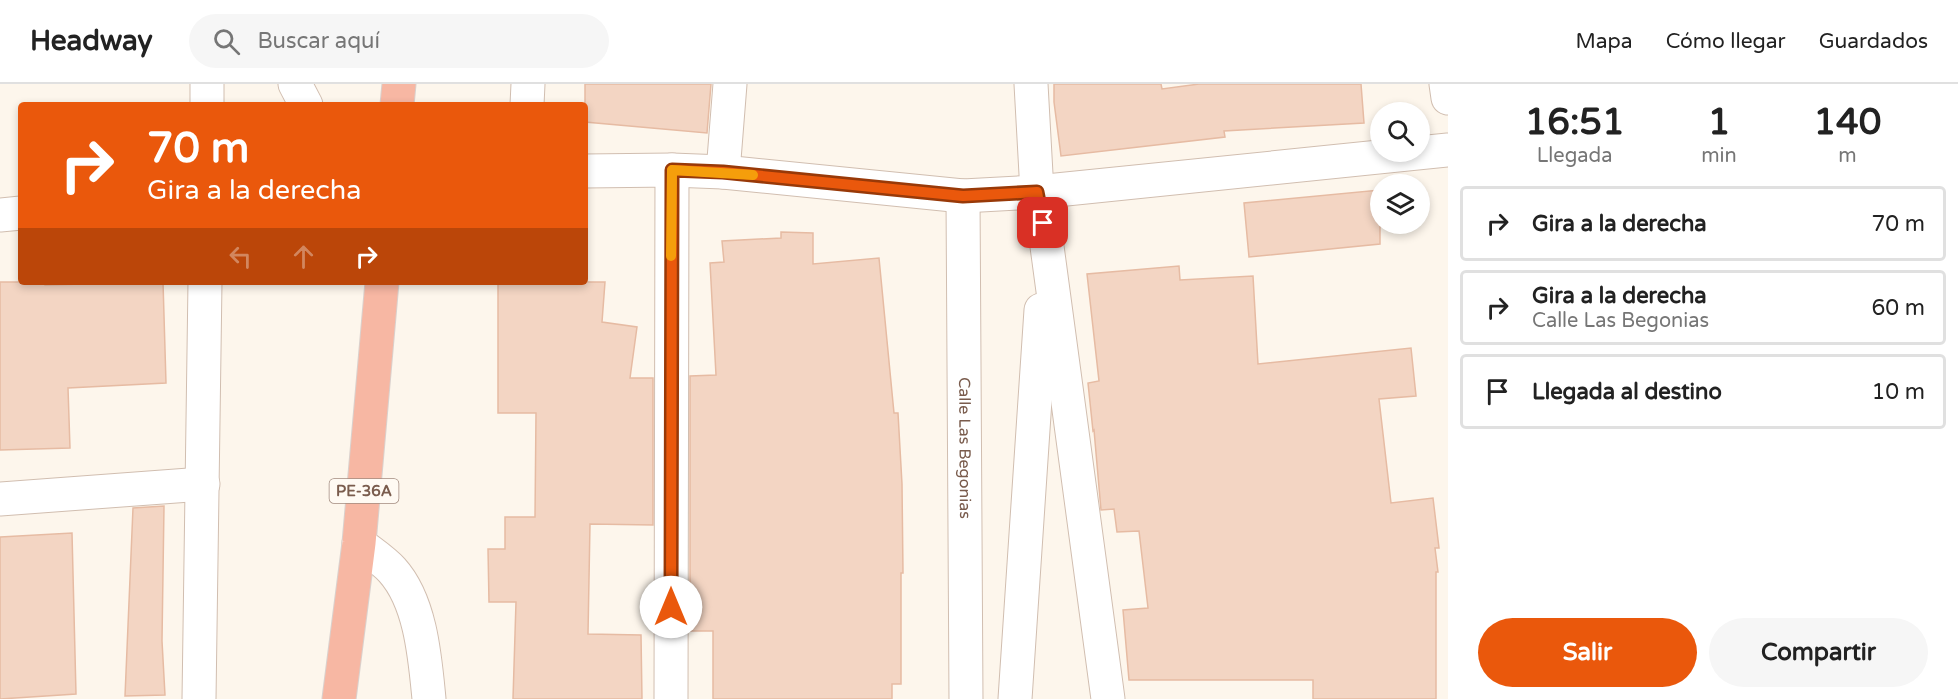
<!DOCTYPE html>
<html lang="es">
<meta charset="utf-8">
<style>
:root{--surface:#fff;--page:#f6f6f6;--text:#222;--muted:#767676;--line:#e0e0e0;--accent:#ea580c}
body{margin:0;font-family:"Varela Round",sans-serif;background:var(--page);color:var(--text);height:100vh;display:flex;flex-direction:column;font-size:22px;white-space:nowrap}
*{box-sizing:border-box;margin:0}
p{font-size:20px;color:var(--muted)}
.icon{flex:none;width:33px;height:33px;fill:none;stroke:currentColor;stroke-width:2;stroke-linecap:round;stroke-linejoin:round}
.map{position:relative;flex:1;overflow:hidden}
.details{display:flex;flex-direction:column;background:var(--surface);width:510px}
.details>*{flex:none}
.guide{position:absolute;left:18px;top:18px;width:570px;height:183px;border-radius:6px;box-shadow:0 3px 9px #0003;background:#ea580c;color:#fff;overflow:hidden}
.controls{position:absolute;left:1370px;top:18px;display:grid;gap:12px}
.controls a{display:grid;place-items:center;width:60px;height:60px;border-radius:50%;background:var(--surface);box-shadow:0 3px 9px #0003;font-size:30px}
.pin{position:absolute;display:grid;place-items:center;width:51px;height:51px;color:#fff;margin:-26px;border-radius:12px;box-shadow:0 3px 9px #0006}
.me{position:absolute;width:66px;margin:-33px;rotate:0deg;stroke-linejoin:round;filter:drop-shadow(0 0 4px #0008)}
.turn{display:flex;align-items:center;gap:21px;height:126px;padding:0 30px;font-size:27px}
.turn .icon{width:78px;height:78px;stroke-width:2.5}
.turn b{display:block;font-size:42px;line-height:51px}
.lanes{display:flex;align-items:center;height:57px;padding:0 30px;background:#0003;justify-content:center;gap:30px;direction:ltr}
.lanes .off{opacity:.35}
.eta{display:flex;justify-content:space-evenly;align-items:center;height:102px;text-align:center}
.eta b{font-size:36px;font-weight:800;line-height:42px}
.button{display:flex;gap:12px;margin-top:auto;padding:12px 30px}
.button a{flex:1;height:69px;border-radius:36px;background:var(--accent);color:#fff;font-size:24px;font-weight:800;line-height:69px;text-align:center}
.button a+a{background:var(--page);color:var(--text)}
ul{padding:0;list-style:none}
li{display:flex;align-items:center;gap:18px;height:75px;margin:0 12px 9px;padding:0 18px;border:3px solid var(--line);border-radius:6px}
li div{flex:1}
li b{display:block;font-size:22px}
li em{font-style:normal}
header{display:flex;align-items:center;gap:36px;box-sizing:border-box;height:84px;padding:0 30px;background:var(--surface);border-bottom:2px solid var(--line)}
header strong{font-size:28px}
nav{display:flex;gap:33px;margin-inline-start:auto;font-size:21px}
.search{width:420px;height:54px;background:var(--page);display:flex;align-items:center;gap:15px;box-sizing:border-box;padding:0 21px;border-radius:33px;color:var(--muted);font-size:22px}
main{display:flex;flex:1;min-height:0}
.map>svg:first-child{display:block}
.building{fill:#f3d5c3;stroke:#e6bba3;stroke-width:1.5}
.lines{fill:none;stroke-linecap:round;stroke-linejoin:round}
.street-casing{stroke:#d1beb0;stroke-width:35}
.highway-casing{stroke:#dad1cd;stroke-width:35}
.street{stroke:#fff;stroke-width:33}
.highway{stroke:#f7b7a3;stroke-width:33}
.route-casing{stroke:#983908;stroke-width:15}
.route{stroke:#ea580c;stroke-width:10}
.slow{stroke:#f59e0b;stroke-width:10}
.labels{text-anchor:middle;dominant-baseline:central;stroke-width:6;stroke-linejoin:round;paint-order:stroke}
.shield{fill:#fffaf3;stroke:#a28b7f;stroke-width:1.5}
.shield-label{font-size:15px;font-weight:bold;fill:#7a5c4d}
.street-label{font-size:16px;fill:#7a5c4d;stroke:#fffaf3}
</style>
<header>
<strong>Headway</strong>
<div class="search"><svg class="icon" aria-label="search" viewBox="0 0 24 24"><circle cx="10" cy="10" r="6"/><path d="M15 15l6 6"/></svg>Buscar aquí</div>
<nav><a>Mapa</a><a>Cómo llegar</a><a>Guardados</a></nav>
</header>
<main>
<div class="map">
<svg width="1448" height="615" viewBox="0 0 1448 615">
<rect width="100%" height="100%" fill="#fdf6ec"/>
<g class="building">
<polygon points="585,0 711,0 707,49 585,38"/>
<polygon points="1054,0 1161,0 1162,5 1199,0 1361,0 1364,39 1224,47 1225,53 1061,72 1054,18"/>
<polygon points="1380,106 1380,160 1249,173 1244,119"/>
<polygon points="781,148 813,149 813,180 879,174 894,329 898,329 902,400 903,489 901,489 901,600 892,600 892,615 713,615 713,547 690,547 690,292 716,291 710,179 724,178 722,157 781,154"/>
<polygon points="1179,182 1180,196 1253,192 1258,280 1411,264 1416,312 1379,315 1391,419 1433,414 1439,464 1435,464 1438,488 1436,488 1436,615 1313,615 1313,596 1129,596 1123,526 1148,524 1139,447 1117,448 1114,425 1101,426 1094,346 1093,347 1088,299 1099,297 1087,190"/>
<polygon points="0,198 45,198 45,201 163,198 166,299 68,304 70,364 0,366"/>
<polygon points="498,198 605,198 602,238 637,243 630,294 653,294 653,441 590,440 588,550 641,551 642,615 513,615 516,518 489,518 488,465 505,465 505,433 535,433 536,329 498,329"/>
<polygon points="164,422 162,557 165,611 125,612 133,424"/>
<polygon points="72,449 76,610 0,615 0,453"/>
</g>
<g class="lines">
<g class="street-casing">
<g id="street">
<polyline points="295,0 306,21"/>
<polyline points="1031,0 1037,108 1046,155 1108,615"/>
<polyline points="1446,0 1448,14"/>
<polyline points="207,21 207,0"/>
<polyline points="527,21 528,0"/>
<polyline points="585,87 672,86 723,88 963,112 1037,108 1448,66"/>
<polyline points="723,88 730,0"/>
<path id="s1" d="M 963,112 L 966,615"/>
<polyline points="0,131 21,129"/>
<polyline points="0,415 203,400"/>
<path d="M 359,459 C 370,468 383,476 392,486 C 421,518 425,574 429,615"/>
<polyline points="199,615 205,198"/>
<polyline points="671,615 672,86"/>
<polyline points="1015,615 1041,226"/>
</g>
</g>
<g class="highway-casing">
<g id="highway">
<polyline points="397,21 399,0"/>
<polyline points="339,615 359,459 382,198"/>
</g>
</g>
<use href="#street" class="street"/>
<use href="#highway" class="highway"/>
</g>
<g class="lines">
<g class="route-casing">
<polyline id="route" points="671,523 672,86 723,88 963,112 1037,108 1043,139"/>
</g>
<use href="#route" class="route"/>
<polyline class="slow" points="671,172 672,86 753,91"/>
</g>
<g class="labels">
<rect class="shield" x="329.5" y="395" width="69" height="24" rx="4.5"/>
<g class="shield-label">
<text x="364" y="407">PE-36A</text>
</g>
<g class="street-label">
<text stroke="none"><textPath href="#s1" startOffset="252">Calle Las Begonias</textPath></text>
</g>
</g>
</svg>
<div class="controls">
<a><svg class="icon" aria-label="search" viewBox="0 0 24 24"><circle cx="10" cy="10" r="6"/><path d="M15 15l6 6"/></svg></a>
<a><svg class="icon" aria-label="layers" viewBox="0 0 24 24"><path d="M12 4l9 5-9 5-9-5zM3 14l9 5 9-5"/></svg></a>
</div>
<div class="pin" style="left:1043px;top:139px;background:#d93025"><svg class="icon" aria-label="arrive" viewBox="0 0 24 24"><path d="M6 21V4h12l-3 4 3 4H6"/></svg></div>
<svg class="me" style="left:671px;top:523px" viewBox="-20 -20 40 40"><circle r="19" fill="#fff"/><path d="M0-13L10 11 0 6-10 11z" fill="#ea580c"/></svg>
<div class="guide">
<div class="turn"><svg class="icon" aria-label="right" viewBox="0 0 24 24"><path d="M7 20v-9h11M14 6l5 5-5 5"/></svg><div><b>70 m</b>Gira a la derecha</div></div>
<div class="lanes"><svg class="icon off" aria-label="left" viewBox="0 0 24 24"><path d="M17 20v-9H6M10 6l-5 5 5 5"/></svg><svg class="icon off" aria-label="ahead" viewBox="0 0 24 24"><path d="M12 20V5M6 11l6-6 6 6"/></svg><svg class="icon" aria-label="right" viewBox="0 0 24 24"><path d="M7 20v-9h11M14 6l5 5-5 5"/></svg></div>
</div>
</div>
<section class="details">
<div class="eta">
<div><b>16:51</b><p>Llegada</p></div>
<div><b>1</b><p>min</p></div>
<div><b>140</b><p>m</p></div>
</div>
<ul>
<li><svg class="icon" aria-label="right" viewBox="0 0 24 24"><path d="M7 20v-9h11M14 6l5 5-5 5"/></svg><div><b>Gira a la derecha</b></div><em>70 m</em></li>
<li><svg class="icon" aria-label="right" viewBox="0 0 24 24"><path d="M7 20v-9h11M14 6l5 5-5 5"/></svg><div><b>Gira a la derecha</b><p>Calle Las Begonias</p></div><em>60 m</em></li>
<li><svg class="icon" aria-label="arrive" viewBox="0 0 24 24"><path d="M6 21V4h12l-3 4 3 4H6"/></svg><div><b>Llegada al destino</b></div><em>10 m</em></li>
</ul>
<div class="button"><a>Salir</a><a>Compartir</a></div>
</section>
</main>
